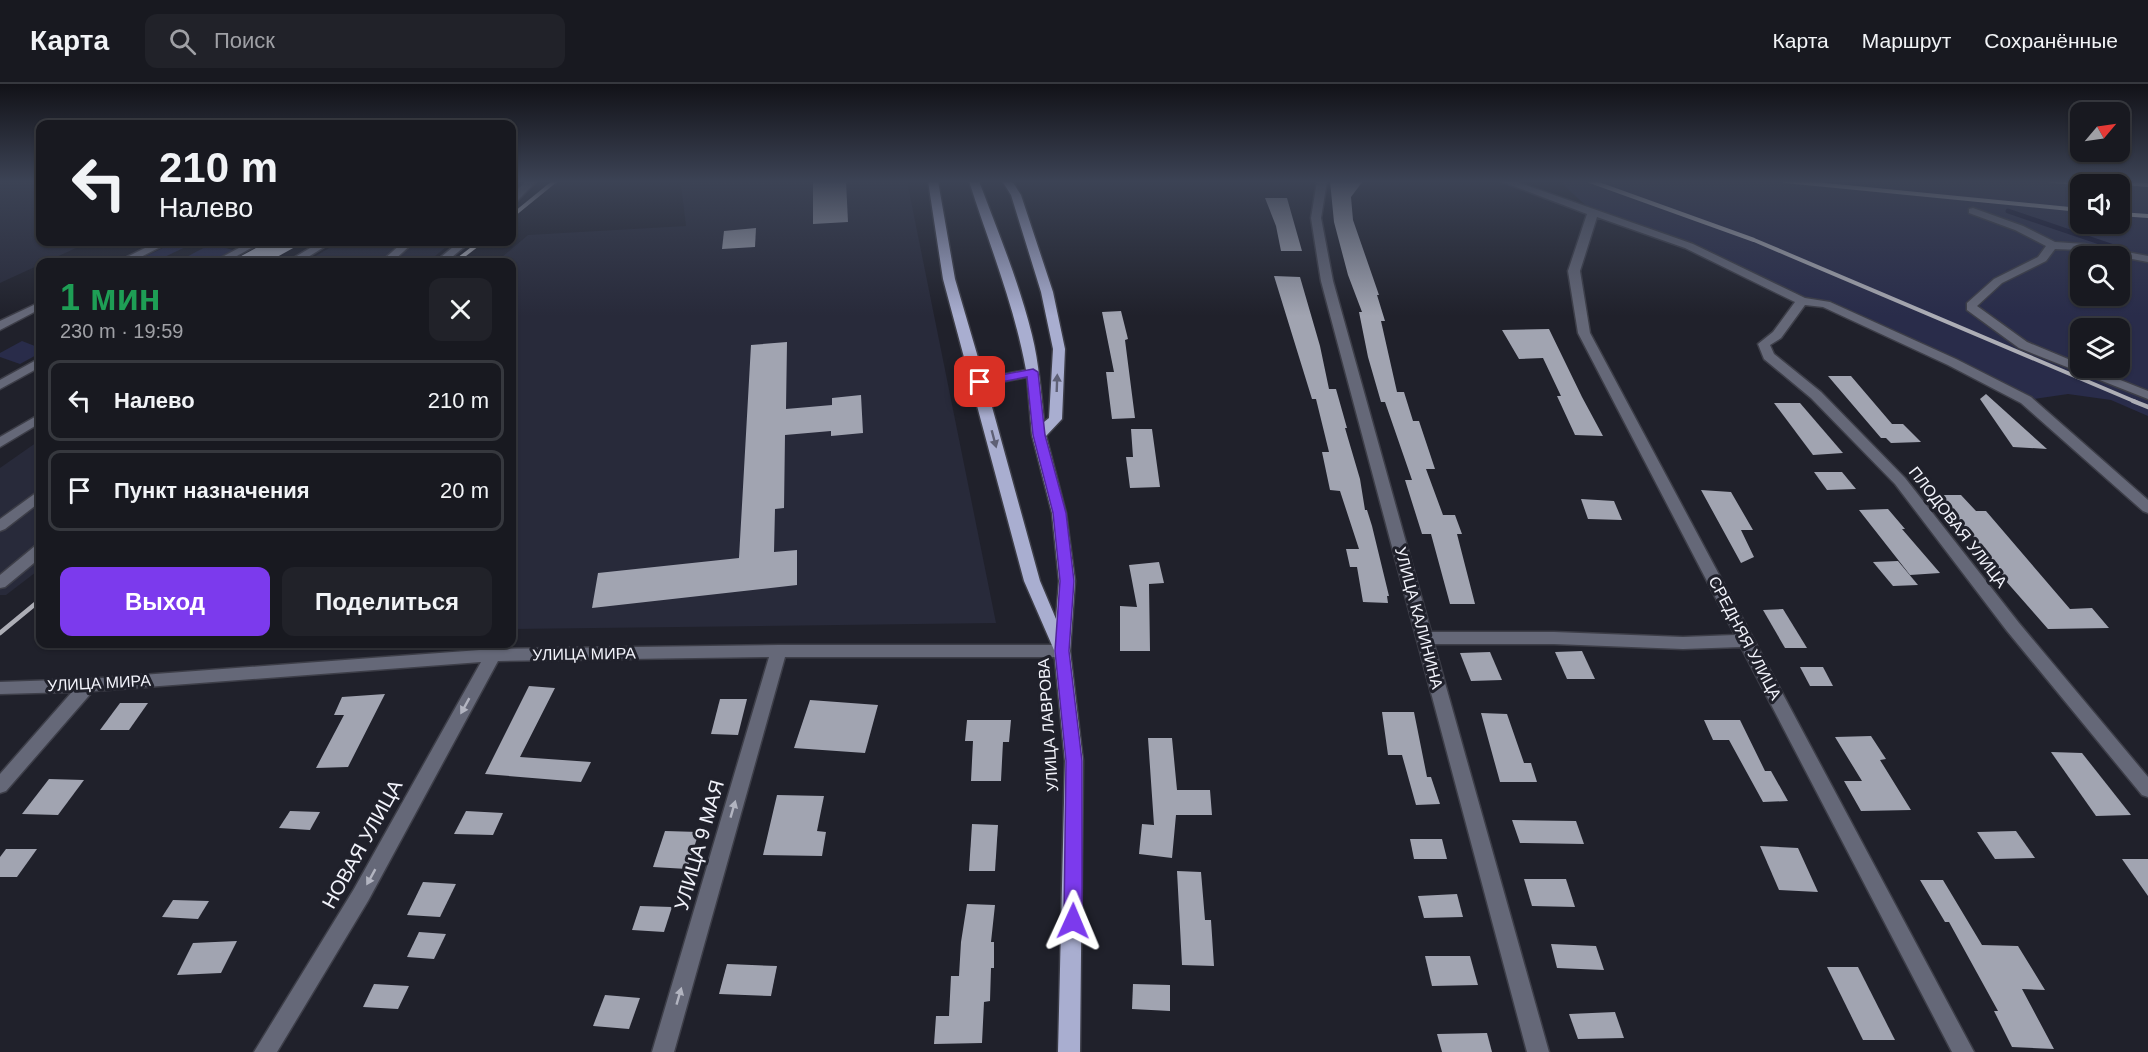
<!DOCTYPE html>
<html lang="ru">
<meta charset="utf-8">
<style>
:root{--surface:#181920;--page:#212229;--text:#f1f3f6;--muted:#9fa0a5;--line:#36383e;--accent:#7c3aed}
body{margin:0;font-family:Arial,sans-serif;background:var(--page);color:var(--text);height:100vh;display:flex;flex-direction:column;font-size:22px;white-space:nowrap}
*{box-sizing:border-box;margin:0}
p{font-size:20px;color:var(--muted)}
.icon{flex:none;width:33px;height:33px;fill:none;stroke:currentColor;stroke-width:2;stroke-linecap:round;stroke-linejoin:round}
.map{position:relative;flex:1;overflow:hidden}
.side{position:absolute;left:36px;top:174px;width:480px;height:390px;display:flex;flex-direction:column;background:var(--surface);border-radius:12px;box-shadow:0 2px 4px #0004,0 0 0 2px var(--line)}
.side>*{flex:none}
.hud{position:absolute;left:36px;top:36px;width:480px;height:126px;border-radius:12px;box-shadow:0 2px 4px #0004,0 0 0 2px var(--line);background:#181920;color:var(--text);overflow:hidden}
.needle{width:39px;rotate:61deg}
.fabs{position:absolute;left:2070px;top:18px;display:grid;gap:12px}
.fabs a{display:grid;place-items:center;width:60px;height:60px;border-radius:12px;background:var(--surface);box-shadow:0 2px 4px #0004,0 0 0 2px var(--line);font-size:30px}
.pin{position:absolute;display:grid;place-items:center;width:51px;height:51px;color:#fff;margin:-26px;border-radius:12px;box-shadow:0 3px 9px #0006}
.me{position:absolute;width:66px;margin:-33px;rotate:1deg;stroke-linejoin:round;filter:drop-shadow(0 0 4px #0008)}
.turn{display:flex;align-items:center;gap:21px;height:126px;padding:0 24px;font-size:27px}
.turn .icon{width:78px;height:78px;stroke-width:2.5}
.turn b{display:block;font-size:42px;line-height:51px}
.round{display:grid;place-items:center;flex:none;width:63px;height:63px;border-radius:12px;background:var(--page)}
.overview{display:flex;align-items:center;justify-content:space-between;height:102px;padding:0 24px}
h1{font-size:36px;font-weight:600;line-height:45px;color:#1e9e55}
.action{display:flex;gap:12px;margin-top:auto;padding:12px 24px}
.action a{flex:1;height:69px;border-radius:12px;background:var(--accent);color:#fff;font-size:24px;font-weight:600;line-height:69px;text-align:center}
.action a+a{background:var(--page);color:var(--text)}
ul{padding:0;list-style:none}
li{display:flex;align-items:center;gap:18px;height:81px;margin:0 12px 9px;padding:0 12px;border:3px solid var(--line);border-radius:12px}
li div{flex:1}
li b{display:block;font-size:22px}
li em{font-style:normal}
header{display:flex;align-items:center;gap:36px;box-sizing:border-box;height:84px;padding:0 30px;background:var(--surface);border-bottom:2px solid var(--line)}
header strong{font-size:28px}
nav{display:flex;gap:33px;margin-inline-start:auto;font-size:21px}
.search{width:420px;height:54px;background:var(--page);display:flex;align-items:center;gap:15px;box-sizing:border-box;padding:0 21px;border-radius:12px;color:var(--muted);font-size:22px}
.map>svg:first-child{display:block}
.built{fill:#282a3a}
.green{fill:#292c4a;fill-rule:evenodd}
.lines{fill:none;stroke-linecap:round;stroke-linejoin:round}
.stream{stroke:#0f0f2d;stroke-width:5}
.building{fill:#a1a4b1}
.minor-casing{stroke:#3d3e48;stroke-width:3}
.major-casing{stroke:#3d3e48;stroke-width:3}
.minor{fill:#656878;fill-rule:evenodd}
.major{fill:#a9aed0;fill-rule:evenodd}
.rail-far1{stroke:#adaeb6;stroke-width:4}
.rail{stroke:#adaeb6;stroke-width:4.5}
.oneway{fill:#5e6075}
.oneway2{fill:#b2b4c0}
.route{fill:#7c3aed;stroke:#51269a;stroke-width:1.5}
.labels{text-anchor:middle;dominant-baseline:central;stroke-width:6;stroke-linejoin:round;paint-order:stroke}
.street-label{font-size:16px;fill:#f1f2fa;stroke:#20212b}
.near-street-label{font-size:20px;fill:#f1f2fa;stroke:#20212b}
</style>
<header>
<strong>Карта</strong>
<div class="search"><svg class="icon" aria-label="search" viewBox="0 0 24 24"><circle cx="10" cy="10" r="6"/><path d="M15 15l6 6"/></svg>Поиск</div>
<nav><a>Карта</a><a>Маршрут</a><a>Сохранённые</a></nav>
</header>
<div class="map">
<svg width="2148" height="968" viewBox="0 0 2148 968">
<rect width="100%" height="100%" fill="#20212b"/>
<g class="built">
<polygon points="0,97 40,97 40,158 89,158 0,199"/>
<polygon points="712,97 907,97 996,539 512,545 512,178 496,178 528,151 686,142 681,100"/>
<polygon points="339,158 452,158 428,178 306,178"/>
<polygon points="40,356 40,485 6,511 0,511 0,384"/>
</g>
<g class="green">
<path d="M 1559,97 L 2148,97 L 2148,332 L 2111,316 L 2068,310 L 2026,316 L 1826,220 L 1802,217 L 1689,162 L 1593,128 ZM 2080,100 L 2120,100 L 2120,140 L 2080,140 ZM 2080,172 L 2120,172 L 2120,212 L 2080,212 ZM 2080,244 L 2120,244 L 2120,284 L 2080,284 Z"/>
<polygon points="175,158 196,158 154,178 134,178"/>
<polygon points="211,160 233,166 210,178 177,178"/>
<polygon points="22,257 40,264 40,269 20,280 0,273 0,269"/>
</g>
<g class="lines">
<polyline class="stream" points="2008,127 2117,164"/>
</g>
<g class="building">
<polygon points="813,97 846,97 848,138 813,140"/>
<polygon points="1330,97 1363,97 1351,113 1353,136 1379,211 1377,211 1385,237 1381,237 1397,308 1404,308 1413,337 1419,337 1435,385 1426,385 1443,431 1455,431 1462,450 1457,450 1475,520 1450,520 1431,450 1422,450 1405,396 1412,396 1385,318 1381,318 1368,273 1359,228 1362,228 1348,191 1334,138"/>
<polygon points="1265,114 1287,114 1302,167 1281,167 1276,142"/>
<polygon points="756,144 755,163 722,165 724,147"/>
<polygon points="267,158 304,158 268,178 230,178"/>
<polygon points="1274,192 1300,193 1320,262 1329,305 1336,305 1347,344 1345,344 1360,395 1365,426 1367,426 1372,442 1389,512 1387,512 1388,519 1363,518 1357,483 1350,483 1346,465 1359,465 1340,407 1330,406 1322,368 1329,368 1316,315 1312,315"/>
<polygon points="1121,227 1128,255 1125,256 1135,334 1112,335 1106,288 1114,288 1102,228"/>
<polygon points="1549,245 1582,313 1603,352 1575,351 1557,312 1561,312 1543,274 1519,275 1502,246"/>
<polygon points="787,258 786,325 832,321 832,314 861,311 863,349 831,352 831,347 785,351 784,424 775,425 774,468 797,466 797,501 592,524 598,489 739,474 751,261"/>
<polygon points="1828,292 1851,292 1892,340 1903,340 1921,358 1891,359 1886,354 1881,354"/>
<polygon points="1986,310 2047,365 2013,363 1980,315"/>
<polygon points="1774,319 1800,319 1843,369 1813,371"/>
<polygon points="1131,345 1152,345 1160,403 1130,404 1126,373 1133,373"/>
<polygon points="1814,388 1842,388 1856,405 1827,406"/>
<polygon points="1701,406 1731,408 1753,446 1741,446 1754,473 1741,479"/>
<polygon points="1938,411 1961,411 1976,427 1986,427 2070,525 2092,524 2109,544 2048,545 1990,479 1994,478"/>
<polygon points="1581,415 1614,417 1622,436 1588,435"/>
<polygon points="1888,425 1905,445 1902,445 1940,489 1910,491 1859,426"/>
<polygon points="1898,477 1918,501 1893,502 1873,478"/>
<polygon points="1159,478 1164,499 1149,500 1150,567 1120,567 1120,522 1137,523 1129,481"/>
<polygon points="1783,525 1807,564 1785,564 1763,526"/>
<polygon points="1582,567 1595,595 1567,595 1555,568"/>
<polygon points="1490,568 1502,596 1471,597 1460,569"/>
<polygon points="1800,583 1823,583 1833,602 1810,602"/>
<polygon points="529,602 555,604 520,673 591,678 581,698 485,690"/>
<polygon points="385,610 348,683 316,684 344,631 334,631 342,613"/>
<polygon points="720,615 747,615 738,651 711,650"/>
<polygon points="810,616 878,621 865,669 794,664"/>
<polygon points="120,619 148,619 129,646 100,646"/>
<polygon points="1382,628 1414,628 1427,693 1431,693 1440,720 1416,721 1402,671 1388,671"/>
<polygon points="1481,629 1507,630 1524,679 1531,679 1537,698 1500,698"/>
<polygon points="967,636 1011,636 1009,658 1003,658 1001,697 971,697 973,657 965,657"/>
<polygon points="1704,636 1740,636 1765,687 1771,687 1788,717 1763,718 1729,656 1713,656"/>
<polygon points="1871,652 1886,675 1880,676 1911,726 1861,727 1844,697 1862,697 1835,653"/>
<polygon points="1148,654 1172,654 1177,706 1210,706 1212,731 1176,731 1172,774 1139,770 1142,740 1154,741"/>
<polygon points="2051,668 2082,669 2131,731 2096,732"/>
<polygon points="49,695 84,696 58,731 22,730"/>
<polygon points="777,711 824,712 817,747 826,748 822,772 763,771"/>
<polygon points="290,727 320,728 310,746 279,744"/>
<polygon points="466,727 503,729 493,751 454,750"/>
<polygon points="1512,736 1576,737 1584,760 1520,759"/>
<polygon points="972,740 998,741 995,787 969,787"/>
<polygon points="665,747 699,748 687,785 653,783"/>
<polygon points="2016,747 2035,774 1995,775 1977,748"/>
<polygon points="1410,755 1442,755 1447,775 1414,775"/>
<polygon points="1760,762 1798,764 1818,808 1779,806"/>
<polygon points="6,765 37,765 17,793 0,793 0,773"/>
<polygon points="2122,775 2148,775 2148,812"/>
<polygon points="1177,787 1201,788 1205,836 1211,836 1214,882 1182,881"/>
<polygon points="1524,795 1566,795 1575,823 1532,822"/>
<polygon points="1920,796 1943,796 1982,861 2018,862 2045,906 2022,905 2054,965 2012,963 1994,927 1998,927 1949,838 1945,838"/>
<polygon points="423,798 456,800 440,833 407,831"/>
<polygon points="1457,810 1463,833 1424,834 1418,812"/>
<polygon points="173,816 209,817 198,835 162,833"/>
<polygon points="967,820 995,821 991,858 994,858 994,884 991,884 990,917 984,918 982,959 934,960 936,932 949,932 951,892 959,892 961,858"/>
<polygon points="640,822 672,823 664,848 632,846"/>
<polygon points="419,848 446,850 434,875 407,873"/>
<polygon points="237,857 221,889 177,891 193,859"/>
<polygon points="1551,860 1596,862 1604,886 1557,884"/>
<polygon points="1425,872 1470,872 1478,901 1432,902"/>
<polygon points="727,880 777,882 771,912 719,910"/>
<polygon points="1827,883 1858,883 1895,956 1863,956"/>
<polygon points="374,900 409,902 398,925 363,923"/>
<polygon points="1133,900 1170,901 1170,927 1132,925"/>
<polygon points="605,911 640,914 629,945 593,942"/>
<polygon points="1615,928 1624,954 1578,955 1569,930"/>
<polygon points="1487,949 1492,968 1442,968 1437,950"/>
</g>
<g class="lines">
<g class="minor-casing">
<g id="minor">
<polygon points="526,97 537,97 516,118 512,119 512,111"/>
<polygon points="1317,97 1327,97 1321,134 1333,197 1431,548 1554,548 1683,553 1735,551 1578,249 1568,187 1587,130 1500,97 1514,97 1693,160 1805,214 1830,218 1956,275 2031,313 2148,416 2148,429 2143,427 2021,319 1948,281 1823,223 1805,221 1781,254 1770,261 1774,270 1821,308 1905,394 2019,539 2148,693 2148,713 2142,711 2007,547 1895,400 1811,314 1764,275 1758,260 1773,248 1795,218 1685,164 1597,133 1580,187 1590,249 1974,968 1952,968 1741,563 1683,565 1554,560 1434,560 1549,968 1527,968 1321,197 1311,134"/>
<polygon points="1973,124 2023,142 2055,158 2084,160 2148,172 2148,178 2084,166 2055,165 2046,177 2002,199 1977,222 2027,258 2080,280 2080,284 2090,284 2148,307 2148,315 2019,264 1967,226 1967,219 1994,195 2038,173 2046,162 2015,146 1969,129 1969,125"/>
<polygon points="157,158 170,158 131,178 117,178"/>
<polygon points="250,158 262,158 226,178 213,178"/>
<polygon points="320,158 332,158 300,178 287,178"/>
<polygon points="403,158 414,158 392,178 381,178"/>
<polygon points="459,158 470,158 446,178 435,178"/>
<polygon points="40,218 40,225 0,246 0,237"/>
<polygon points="40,274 40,283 0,305 0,296"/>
<polygon points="40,330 40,339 0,363 0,353"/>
<polygon points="40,406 40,418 5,445 0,447 0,435"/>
<polygon points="40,461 40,474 5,503 0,504 0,491 35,462"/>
<polygon points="779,561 1062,561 1068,563 1070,567 1068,571 1062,573 785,573 674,968 652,968 769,573 498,577 368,817 277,968 254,968 354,805 481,578 93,607 6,707 0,709 0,690 72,608 0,610 0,598 88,595 493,565"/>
</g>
</g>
<g class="major-casing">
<path id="major" d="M 928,97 L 938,97 L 955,195 L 984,294 L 1026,286 C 1014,220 989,160 969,97 L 979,97 C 998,148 1019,198 1032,251 C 1039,279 1041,309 1044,338 L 1049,334 L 1053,265 L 1041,208 L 1011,111 L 1002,97 L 1012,97 L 1021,111 L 1053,208 L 1065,265 L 1062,335 L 1046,352 L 1066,429 L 1075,497 L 1070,567 L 1083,677 L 1080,968 L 1058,968 L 1065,677 L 1054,566 L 1024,497 L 943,195 ZM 1027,293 L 1032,351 L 1052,429 L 1059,497 L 1056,535 L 1040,497 L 986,301 Z"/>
</g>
<use href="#minor" class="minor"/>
<use href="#major" class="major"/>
<g class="rail-far1">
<polyline points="1590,97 1754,156 2136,318"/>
<polyline points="1785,97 2080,126"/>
<polyline points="2051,97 2093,100"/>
<polyline points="2100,97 2148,101"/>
<polyline points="2120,130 2148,132"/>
<polyline points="512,132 555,97"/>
<polyline points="455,178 481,158"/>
</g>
<g class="rail">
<polyline points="2133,317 2148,323"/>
<polyline points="0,549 40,516"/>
</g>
</g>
<defs><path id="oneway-solid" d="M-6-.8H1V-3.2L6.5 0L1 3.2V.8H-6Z" transform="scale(1.5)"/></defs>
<g class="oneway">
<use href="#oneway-solid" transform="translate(1057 299) rotate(-88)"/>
<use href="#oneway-solid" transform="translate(994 355) rotate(75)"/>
</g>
<g class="oneway2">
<use href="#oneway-solid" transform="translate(465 622) rotate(119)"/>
<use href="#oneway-solid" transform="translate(733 725) rotate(-74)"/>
<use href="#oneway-solid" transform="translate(371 793) rotate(119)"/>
<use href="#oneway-solid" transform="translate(679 912) rotate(-74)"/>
</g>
<linearGradient id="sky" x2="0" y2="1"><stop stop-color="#121218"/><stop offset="0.42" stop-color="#3c4355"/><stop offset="1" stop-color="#3c4355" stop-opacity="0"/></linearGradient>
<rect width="2148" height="232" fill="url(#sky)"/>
<polygon class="route" points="1033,285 1038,288 1045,351 1066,429 1074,497 1069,567 1082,677 1082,837 1079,843 1073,845 1066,843 1064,837 1066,677 1055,567 1060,497 1053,429 1033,351 1027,293 980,302 974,298 980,295"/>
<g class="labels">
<g class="street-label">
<text transform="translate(1958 443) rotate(52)">ПЛОДОВАЯ УЛИЦА</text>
<text transform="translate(1419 534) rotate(75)">УЛИЦА КАЛИНИНА</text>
<text transform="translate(1745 554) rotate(62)">СРЕДНЯЯ УЛИЦА</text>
<text transform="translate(584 570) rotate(-1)">УЛИЦА МИРА</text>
<text transform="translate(99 599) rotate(-3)">УЛИЦА МИРА</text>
<text transform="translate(1048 641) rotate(-94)">УЛИЦА ЛАВРОВА</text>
</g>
<g class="near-street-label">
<text transform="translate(362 760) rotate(-61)">НОВАЯ УЛИЦА</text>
<text transform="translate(699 761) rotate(-74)">УЛИЦА 9 МАЯ</text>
</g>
</g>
</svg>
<div class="fabs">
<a><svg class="needle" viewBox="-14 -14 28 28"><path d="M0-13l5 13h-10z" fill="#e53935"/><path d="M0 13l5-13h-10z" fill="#9fa0a5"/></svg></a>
<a><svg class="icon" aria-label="sound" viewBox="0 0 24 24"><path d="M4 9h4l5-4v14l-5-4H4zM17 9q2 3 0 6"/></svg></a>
<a><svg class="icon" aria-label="search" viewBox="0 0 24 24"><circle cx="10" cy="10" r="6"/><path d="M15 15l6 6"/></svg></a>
<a><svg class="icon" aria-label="layers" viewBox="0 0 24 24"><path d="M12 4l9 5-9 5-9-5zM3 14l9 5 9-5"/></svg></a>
</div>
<div class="pin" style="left:980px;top:298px;background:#d93025"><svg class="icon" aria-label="arrive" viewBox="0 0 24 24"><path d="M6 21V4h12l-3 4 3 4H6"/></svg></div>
<svg class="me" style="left:1073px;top:837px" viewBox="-20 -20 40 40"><path d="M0-17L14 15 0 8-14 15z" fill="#7c3aed" stroke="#fff" stroke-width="4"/></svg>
<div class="hud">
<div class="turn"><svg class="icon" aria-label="left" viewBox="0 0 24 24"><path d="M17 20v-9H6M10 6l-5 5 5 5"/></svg><div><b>210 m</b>Налево</div></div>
</div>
<section class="side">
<div class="overview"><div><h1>1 мин</h1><p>230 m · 19:59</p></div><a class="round"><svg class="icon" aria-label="close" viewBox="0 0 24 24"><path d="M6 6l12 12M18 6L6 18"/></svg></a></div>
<ul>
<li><svg class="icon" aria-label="left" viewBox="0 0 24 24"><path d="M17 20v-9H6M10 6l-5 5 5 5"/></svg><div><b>Налево</b></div><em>210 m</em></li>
<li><svg class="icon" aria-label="arrive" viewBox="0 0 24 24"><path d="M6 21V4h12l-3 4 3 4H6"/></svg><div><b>Пункт назначения</b></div><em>20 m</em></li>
</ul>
<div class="action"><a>Выход</a><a>Поделиться</a></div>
</section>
</div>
